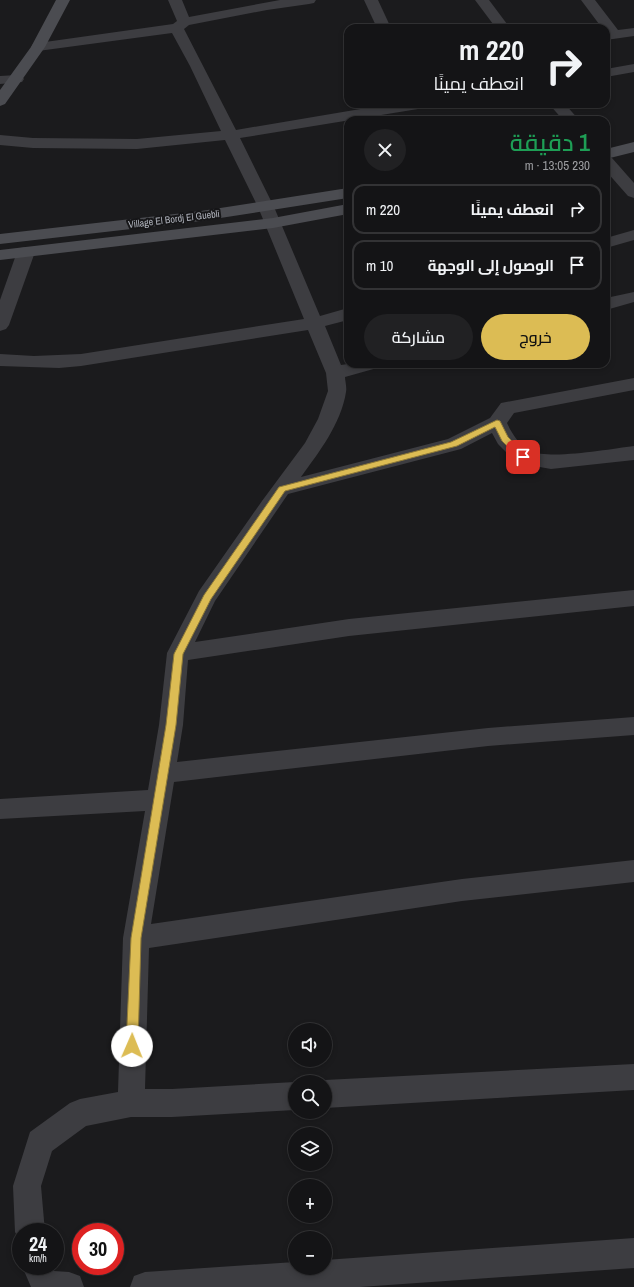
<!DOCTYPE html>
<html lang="ar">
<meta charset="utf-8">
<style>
:root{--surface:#141416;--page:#212123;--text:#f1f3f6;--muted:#9d9ea1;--line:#333335;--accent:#dcbc54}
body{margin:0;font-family:"Archivo Narrow",Cairo,sans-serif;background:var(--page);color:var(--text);direction:rtl;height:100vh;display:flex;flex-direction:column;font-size:15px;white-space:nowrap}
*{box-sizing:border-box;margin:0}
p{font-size:13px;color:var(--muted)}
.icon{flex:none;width:22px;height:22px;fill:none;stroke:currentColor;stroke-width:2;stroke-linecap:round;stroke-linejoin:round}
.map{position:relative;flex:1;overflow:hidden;direction:ltr}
.side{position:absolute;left:344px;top:116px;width:266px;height:252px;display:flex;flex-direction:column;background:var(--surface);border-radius:12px;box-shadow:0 2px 6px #0003,0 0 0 1px var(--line);direction:rtl}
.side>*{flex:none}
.top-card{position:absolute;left:344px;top:24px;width:266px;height:84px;border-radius:12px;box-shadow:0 2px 6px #0003,0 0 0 1px var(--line);direction:rtl;background:#141416;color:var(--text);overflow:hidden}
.buttons{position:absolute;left:288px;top:1023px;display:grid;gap:8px}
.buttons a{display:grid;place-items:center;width:44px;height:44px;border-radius:50%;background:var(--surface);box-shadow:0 2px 6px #0003,0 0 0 1px var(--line);font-size:20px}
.speed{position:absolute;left:12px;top:1223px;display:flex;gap:8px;font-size:20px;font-weight:700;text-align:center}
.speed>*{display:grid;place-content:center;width:52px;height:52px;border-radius:50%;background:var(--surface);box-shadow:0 2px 6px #0003,0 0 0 1px var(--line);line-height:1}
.speed small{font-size:10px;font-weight:400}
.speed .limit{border:6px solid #d22;background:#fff;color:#111}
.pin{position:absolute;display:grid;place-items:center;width:34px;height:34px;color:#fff;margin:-17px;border-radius:8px;box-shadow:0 2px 6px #0006}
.me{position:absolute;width:44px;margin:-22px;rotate:1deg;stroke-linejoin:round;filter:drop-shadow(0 0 3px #0008)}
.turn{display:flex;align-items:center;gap:14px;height:84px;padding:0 20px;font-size:18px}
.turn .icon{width:52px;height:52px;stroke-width:2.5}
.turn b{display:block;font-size:28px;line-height:34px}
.round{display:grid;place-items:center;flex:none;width:42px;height:42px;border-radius:21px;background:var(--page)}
.summary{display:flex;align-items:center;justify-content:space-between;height:68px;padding:0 20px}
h1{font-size:24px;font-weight:600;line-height:30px;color:#1e9e55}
.primary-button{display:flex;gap:8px;margin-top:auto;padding:8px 20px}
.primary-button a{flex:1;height:46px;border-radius:24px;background:var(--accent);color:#111;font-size:16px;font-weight:600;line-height:46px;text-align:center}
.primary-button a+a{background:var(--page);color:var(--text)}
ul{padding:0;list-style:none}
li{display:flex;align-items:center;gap:12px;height:50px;margin:0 8px 6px;padding:0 12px;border:2px solid var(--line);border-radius:12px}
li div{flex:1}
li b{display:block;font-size:15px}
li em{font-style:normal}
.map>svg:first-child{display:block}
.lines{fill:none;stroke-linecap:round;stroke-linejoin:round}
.minor{fill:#3d3d41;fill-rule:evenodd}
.secondary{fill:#4b4c51;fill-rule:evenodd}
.route{fill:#dcbc54;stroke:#8f7a37}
.labels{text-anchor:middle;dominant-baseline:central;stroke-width:4;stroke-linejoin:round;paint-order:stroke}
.far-street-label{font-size:10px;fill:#afb2bb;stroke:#161618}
</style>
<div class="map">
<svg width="634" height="1287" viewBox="0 0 634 1287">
<rect width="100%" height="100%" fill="#1b1b1d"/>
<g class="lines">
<g class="minor">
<path d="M 168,0 L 182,0 L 189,17 L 280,0 L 316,0 L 314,3 L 309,4 L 267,10 L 189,25 L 184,29 L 236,130 L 390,104 L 426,104 L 423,107 L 418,109 L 240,138 L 274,207 L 320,316 L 348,308 L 348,320 L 325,326 L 341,365 L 348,364 L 379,364 L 377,368 L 345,377 C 345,381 347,387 346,392 C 341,424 319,452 301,477 L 448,439 L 490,418 L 501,403 L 634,378 L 634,390 L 514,413 L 507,423 C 511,432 521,448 530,451 C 551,460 609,449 634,446 L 634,460 L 551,469 L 523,464 L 516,462 L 498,444 L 492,433 L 461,449 L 288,494 L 215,601 L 195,642 L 349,619 L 634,590 L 634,606 L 349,636 L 188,660 L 183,725 L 177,762 L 488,728 L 634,717 L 634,735 L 488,746 L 174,782 L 151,924 L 462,879 L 634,860 L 634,882 L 462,901 L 149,948 L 145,1089 L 172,1089 L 295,1082 L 295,1110 L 172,1117 L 131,1117 L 86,1126 L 52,1151 L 41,1186 L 45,1232 L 21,1232 L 21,1243 L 15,1232 L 13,1186 L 30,1132 L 70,1103 L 80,1099 L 118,1092 L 123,938 L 145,811 L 0,819 L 0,799 L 148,790 L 159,725 L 167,653 L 199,591 L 262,501 L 305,443 L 318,419 L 328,391 L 326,373 L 308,330 L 81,366 L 59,368 L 0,366 L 0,354 L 34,356 L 81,354 L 304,319 L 258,207 L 225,140 L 137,149 L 33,148 L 0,145 L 0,135 L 33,138 L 137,139 L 221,131 L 190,66 L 172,33 L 38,51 L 33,50 L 31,47 L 33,44 L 38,43 L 173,24 L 177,21 Z"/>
<polygon points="364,0 378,0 391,28 377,28"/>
<polygon points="475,0 489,0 510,28 496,28"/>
<polygon points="581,0 595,0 618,30 634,28 634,36 606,40 606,28 602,28"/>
<polygon points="634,64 634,72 606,77 606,69"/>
<polygon points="17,75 22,76 24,79 22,82 0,84 0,76"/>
<polygon points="549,104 565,104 579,120 563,120"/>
<polygon points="606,156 612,158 634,183 634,198 628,196 606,171"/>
<polygon points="634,230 634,240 606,248 606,238"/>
<polygon points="26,247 32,248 35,252 9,325 6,329 0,331 0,300 17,252 20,248"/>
<polygon points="634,292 634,302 606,310 606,298"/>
<polygon points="634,1064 634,1090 325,1108 325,1082 321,1082 325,1080"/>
<polygon points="634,1238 634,1268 360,1287 130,1287 134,1276 145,1272 295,1262 295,1268 325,1268 325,1260"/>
<polygon points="22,1266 52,1266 54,1271 69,1272 80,1276 84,1287 31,1287"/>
</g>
<g class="secondary">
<polygon points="56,0 70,0 45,47 5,104 0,106 0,90 31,47"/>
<polygon points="634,142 634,152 606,159 606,149"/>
<polygon points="348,188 348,198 201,221 0,244 0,234 201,211"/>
<polygon points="348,204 348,214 273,228 0,260 0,250 273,218"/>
</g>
</g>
<polygon class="route" points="497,420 500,421 508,437 526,455 526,459 520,459 502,441 495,427 457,446 285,491 211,599 183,654 176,725 141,938 138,1046 136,1050 132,1051 128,1050 126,1046 131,938 166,725 174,654 204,595 279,487 451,442"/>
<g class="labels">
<g class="far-street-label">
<text transform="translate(174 219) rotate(-7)">Village El Bordj El Guebli</text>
</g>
</g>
</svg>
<div class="buttons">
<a><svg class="icon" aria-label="sound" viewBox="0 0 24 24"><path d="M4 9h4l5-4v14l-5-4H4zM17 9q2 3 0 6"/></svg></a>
<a><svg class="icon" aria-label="search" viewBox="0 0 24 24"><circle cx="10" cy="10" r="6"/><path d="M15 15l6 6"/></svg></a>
<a><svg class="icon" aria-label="layers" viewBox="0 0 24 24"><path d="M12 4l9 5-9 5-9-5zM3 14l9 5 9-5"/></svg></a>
<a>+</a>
<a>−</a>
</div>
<div class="speed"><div>24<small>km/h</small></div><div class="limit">30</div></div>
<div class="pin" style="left:523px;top:457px;background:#d93025"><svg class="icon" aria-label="arrive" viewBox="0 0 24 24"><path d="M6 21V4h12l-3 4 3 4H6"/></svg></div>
<svg class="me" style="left:132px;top:1046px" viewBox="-20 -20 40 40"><circle r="19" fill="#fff"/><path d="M0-13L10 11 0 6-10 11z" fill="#dcbc54"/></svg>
<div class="top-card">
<div class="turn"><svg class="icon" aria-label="right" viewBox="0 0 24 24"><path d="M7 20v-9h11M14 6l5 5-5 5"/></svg><div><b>220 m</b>انعطف يمينًا</div></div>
</div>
<section class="side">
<div class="summary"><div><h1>1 دقيقة</h1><p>230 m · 13:05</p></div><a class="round"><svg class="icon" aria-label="close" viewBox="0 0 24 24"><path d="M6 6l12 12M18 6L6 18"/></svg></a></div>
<ul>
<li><svg class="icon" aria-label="right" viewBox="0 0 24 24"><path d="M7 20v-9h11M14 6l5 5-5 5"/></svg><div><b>انعطف يمينًا</b></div><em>220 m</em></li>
<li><svg class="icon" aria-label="arrive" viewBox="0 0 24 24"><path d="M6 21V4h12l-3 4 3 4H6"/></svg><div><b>الوصول إلى الوجهة</b></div><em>10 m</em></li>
</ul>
<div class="primary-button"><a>خروج</a><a>مشاركة</a></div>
</section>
</div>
